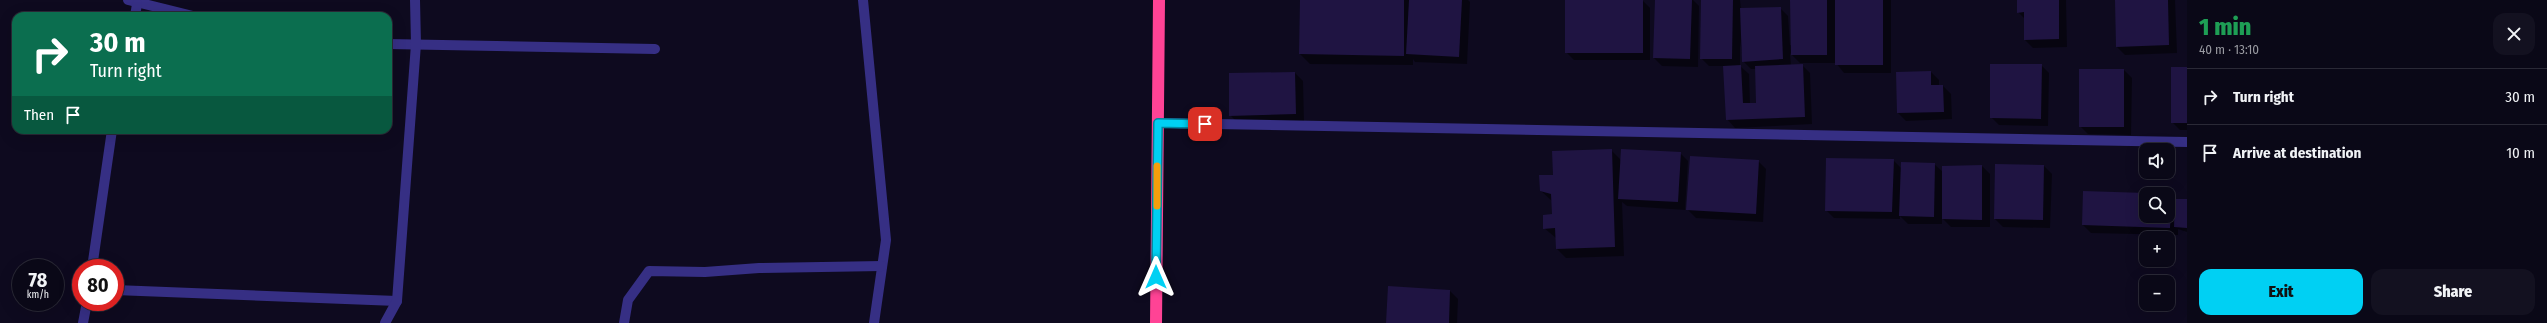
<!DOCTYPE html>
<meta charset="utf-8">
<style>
:root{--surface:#0a0817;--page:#131120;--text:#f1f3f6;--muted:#999aa1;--line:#2a2936;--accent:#00d0f3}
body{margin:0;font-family:"Fira Sans Condensed",sans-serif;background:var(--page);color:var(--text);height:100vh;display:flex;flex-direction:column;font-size:15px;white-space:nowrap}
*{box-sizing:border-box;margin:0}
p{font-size:13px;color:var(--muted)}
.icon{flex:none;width:22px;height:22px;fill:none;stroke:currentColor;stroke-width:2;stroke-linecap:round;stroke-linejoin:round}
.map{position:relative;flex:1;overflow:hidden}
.sheet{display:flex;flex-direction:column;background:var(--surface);width:360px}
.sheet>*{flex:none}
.guide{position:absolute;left:12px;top:12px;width:380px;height:122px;border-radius:12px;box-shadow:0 4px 16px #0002,0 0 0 1px var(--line);background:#0b6e4f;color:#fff;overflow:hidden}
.tools{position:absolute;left:2139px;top:143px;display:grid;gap:8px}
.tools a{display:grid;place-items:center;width:36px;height:36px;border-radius:8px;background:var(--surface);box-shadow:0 4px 16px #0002,0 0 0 1px var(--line);font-size:20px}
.speed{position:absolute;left:12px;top:259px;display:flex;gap:8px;font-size:20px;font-weight:700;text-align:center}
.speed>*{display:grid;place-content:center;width:52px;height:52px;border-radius:50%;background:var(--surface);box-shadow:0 4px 16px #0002,0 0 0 1px var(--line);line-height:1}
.speed small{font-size:10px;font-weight:400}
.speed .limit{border:6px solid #d22;background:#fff;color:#111}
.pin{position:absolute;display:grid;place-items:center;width:34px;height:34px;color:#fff;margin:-17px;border-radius:8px;box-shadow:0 2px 6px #0006}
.me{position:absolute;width:44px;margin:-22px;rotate:0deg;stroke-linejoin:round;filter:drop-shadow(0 0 3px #0008)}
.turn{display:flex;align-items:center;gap:14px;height:84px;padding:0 12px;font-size:18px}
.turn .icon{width:52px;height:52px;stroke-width:2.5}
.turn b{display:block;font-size:28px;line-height:34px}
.then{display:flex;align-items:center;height:38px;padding:0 12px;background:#0003;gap:8px;font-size:15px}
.round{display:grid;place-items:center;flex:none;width:42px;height:42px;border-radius:12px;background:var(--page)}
.headline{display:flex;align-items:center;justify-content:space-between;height:68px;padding:0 12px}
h1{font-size:24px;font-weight:800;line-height:30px;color:#1e9e55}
.button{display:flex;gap:8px;margin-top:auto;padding:8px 12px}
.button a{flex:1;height:46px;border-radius:12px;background:var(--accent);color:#111;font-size:16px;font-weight:800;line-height:46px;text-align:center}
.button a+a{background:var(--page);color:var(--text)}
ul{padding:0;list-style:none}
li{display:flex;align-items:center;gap:12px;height:56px;padding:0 12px;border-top:1px solid var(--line)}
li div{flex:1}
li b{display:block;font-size:15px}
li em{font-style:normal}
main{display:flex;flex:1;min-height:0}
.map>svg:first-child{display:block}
.shadow{fill:#0007;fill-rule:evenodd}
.building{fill:#1f1442}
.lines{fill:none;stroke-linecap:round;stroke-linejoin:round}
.minor{stroke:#362f84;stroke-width:10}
.highway{stroke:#ff4395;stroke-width:12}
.route-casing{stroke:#00879e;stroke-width:10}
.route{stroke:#00d0f3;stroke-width:7}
.slow{stroke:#f59e0b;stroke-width:7}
</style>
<main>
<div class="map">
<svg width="2187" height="323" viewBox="0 0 2187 323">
<rect width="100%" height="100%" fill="#0e0a1f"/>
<g class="shadow">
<polygon points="1301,0 1468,0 1470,2 1467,64 1415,62 1413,59 1413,65 1310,64 1300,54"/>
<polygon points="1642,0 1650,8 1650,60 1574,60 1566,52"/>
<polygon points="1656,0 1693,0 1699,6 1698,67 1662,66 1654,58"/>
<path d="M 1702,0 L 1740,0 L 1741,9 L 1780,8 L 1788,16 L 1790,45 L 1792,45 L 1791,0 L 1891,0 L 1891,73 L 1844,73 L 1836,63 L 1800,63 L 1790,53 L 1791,66 L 1802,65 L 1810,73 L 1812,124 L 1735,128 L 1727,119 L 1724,66 L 1709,66 L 1701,58 ZM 1740,41 L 1743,61 L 1751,69 L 1756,69 L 1757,104 L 1750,104 L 1749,74 L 1740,66 Z"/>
<polygon points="2018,0 2066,0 2067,47 2033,48 2025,40 2025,19 2018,12"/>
<polygon points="2116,0 2175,0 2177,53 2125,55 2117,47"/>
<polygon points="2041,65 2049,73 2048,126 1999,125 1991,117"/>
<polygon points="2187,68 2187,130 2180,130 2172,122"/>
<polygon points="2124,70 2132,78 2131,135 2088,134 2080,126"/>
<polygon points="1931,72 1939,80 1939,86 1943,86 1951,94 1952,119 1906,121 1898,113"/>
<polygon points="1295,73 1303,81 1304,122 1238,123 1230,115"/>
<polygon points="1611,150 1621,160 1680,153 1688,161 1685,210 1627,206 1622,202 1624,256 1566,258 1557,249 1556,238 1544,228 1553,215 1552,201 1541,191 1554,176"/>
<polygon points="1893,160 1901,168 1934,164 1943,172 1943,167 1982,166 1990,174 1990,227 1951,227 1942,218 1942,224 1908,224 1900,216 1900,219 1834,218 1826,210"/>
<polygon points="1758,161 1766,169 1763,222 1696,218 1687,209"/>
<polygon points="2044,166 2052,174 2050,228 2003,227 1995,219"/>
<polygon points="2084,192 2151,194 2146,194 2146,216 2168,216 2168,194 2176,200 2187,200 2187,232 2178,229 2178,235 2091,233 2083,225"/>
<polygon points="1450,291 1458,299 1457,323 1387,323"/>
</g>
<g class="building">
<polygon points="1300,0 1404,0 1404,56 1299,54"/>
<polygon points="1409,0 1462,0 1459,57 1406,54"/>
<rect x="1565" y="0" width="78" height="53"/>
<polygon points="1655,0 1692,0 1690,59 1653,58"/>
<polygon points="1701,0 1733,0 1732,59 1700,59"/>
<polygon points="1790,0 1827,0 1827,55 1791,55"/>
<rect x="1835" y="0" width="48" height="65"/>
<polygon points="2017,0 2059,0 2059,39 2024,40 2024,12 2017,13"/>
<polygon points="2115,0 2168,0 2169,45 2116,47"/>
<polygon points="1781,7 1783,59 1742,62 1740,8"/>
<polygon points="1803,64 1805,117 1726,120 1723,66 1741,65 1743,103 1756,103 1755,66"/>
<polygon points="1990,64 2042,64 2041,119 1990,118"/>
<rect x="2171" y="67" width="16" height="56"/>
<rect x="2079" y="69" width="45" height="58"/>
<polygon points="1931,71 1931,85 1943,85 1944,112 1897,113 1896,72"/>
<polygon points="1295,72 1296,114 1229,116 1229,73"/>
<polygon points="1612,149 1615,247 1556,249 1555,228 1543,229 1543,215 1552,214 1551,194 1540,191 1539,175 1553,175 1552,151"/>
<polygon points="1621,149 1681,152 1678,202 1618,199"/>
<polygon points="1690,156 1759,160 1756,214 1686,210"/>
<polygon points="1826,158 1894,159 1892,212 1825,211"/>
<polygon points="1901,162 1935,163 1934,217 1899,216"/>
<polygon points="1995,164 2044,165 2043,220 1994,219"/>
<polygon points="1982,165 1982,220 1942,219 1942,166"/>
<polygon points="2083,191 2146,193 2146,216 2168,216 2168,193 2172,194 2170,228 2082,225"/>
<polygon points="2175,199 2187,199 2187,228 2174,227"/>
<polygon points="1388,286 1450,290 1449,323 1386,323"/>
</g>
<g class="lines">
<g class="minor">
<polyline points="128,0 193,16"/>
<polyline points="863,0 886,240 874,323"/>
<polyline points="135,16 137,4"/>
<polyline points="388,44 655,49"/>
<polyline points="1158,123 2187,142"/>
<polyline points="92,268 112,130"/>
<polyline points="115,290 397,301"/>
<polyline points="83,323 87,302"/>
<polyline points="385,323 397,301 416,44 415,0"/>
<polyline points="624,323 628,300 649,271 705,272 759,268 882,266"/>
</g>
<polyline class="highway" points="1156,323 1159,0"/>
</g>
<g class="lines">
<g class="route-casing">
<polyline id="route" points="1156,277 1158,123 1205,124"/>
</g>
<use href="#route" class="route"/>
<polyline class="slow" points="1157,206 1157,166"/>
</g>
</svg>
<div class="tools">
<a><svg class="icon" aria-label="sound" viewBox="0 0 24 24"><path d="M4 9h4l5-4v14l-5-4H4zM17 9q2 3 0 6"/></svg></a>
<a><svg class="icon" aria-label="search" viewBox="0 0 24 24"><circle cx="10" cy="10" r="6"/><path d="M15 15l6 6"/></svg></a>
<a>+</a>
<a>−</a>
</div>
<div class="speed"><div>78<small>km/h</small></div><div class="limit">80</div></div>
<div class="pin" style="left:1205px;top:124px;background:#d93025"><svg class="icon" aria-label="arrive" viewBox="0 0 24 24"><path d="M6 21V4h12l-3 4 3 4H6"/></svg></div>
<svg class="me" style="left:1156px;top:277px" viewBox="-20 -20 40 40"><path d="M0-17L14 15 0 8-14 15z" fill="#00d0f3" stroke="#fff" stroke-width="4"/></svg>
<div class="guide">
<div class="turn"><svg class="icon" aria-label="right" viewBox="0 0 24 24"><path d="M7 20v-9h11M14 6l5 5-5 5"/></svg><div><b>30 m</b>Turn right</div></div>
<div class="then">Then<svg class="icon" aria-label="arrive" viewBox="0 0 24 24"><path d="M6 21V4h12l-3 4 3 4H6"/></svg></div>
</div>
</div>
<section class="sheet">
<div class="headline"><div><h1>1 min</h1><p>40 m · 13:10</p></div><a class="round"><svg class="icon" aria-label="close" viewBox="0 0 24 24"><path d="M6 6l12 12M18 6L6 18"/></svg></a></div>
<ul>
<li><svg class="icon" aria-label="right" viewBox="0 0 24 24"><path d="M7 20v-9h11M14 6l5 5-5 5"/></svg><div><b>Turn right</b></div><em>30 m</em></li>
<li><svg class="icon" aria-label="arrive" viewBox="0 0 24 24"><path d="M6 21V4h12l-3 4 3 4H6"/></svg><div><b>Arrive at destination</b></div><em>10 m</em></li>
</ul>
<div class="button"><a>Exit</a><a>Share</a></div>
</section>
</main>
